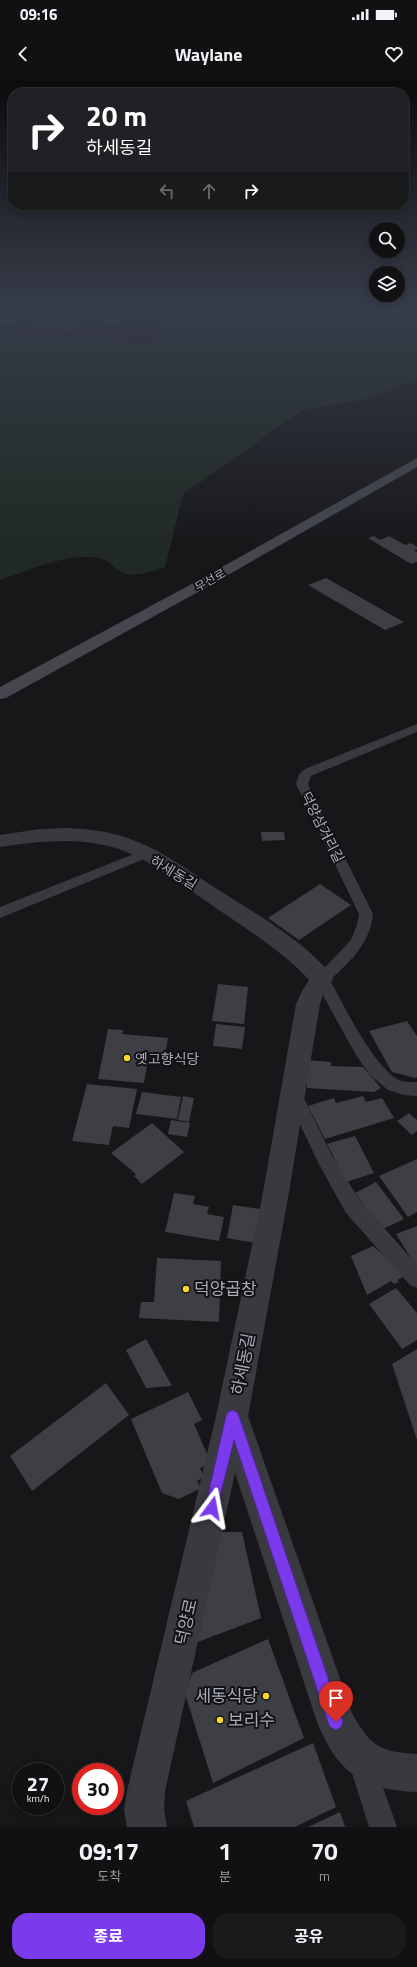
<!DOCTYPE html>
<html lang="ko">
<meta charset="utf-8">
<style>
:root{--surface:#111113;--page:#1a1a1c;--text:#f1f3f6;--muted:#9c9da0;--line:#303133;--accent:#7c3aed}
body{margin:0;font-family:"Titillium Web","Noto Sans KR",sans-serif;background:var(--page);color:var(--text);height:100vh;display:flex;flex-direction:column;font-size:15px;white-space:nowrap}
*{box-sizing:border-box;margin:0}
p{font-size:13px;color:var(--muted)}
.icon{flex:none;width:22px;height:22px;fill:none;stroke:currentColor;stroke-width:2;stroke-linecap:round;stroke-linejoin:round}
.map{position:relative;height:1747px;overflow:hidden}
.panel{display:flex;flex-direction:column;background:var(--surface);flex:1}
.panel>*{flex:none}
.top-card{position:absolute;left:8px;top:8px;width:401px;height:122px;border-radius:16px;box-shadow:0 2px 10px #0003,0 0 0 1px var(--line);background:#202124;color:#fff;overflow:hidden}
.controls{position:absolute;left:369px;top:142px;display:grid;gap:8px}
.controls a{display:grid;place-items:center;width:36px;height:36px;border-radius:50%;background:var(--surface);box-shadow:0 2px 10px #0003,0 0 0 1px var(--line);font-size:20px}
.speed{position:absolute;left:12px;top:1683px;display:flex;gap:8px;font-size:20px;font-weight:700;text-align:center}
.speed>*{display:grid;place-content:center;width:52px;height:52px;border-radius:50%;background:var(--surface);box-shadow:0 2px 10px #0003,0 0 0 1px var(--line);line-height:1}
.speed small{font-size:10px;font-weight:400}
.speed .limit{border:6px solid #d22;background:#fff;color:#111}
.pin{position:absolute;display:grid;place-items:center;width:34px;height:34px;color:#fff;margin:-41px -17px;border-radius:50% 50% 50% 0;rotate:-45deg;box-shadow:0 0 4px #0007}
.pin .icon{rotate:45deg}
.me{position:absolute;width:44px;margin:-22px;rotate:13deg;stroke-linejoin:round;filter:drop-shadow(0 0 3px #0008)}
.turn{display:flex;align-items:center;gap:14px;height:84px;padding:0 12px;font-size:18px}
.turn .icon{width:52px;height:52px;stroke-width:2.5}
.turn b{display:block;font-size:28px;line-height:34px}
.lanes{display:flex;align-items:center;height:38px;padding:0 12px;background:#0003;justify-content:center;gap:20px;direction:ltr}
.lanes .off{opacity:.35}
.eta{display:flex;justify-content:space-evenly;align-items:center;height:68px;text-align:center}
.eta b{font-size:24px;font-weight:700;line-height:28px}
.button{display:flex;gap:8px;margin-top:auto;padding:8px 12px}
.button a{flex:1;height:46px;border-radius:16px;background:var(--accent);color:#fff;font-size:16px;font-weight:700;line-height:46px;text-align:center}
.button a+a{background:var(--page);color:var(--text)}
.status{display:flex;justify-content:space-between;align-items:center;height:28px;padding:0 20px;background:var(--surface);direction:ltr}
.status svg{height:11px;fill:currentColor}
header{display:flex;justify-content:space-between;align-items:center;height:52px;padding:0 12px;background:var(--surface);font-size:18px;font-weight:700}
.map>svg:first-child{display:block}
.green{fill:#202923}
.building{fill:#3e3f44}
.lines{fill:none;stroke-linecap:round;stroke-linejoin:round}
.lane{fill:#393940;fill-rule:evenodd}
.street{fill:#393940;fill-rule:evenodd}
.secondary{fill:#45464e;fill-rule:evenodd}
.route{fill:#7c3aed;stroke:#51269a}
.poi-dot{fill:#fcd72b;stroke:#121214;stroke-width:1.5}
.labels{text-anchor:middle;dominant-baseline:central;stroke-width:4;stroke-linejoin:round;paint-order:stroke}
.far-street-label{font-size:12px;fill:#a8abba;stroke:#121214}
.street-label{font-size:14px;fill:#a8abba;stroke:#121214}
.poi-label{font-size:14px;fill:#a8abba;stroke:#121214;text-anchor:start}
.near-poi-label{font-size:17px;fill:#a8abba;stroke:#121214;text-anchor:start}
.near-street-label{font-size:17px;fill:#a8abba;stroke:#121214}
</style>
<div class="status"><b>09:16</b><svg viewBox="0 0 49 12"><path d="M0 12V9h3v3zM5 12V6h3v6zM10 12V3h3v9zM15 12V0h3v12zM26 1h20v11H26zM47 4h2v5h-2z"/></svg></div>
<header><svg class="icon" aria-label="back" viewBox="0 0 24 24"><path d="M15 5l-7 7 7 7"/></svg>Waylane<svg class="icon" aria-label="heart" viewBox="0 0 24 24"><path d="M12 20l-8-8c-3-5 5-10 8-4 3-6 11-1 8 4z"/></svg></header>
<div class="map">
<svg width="417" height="1747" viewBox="0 0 417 1747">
<rect width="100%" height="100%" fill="#171719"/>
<path class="green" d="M 62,227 L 417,227 L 417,297 L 412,301 L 371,318 L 303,330 L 183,414 L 165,488 C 152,491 131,499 119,491 C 111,486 109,480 99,478 C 66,473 31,490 0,500 L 0,250 L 148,261 L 166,257 L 159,240 L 149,235 Z"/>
<g class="building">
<polygon points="0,229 26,229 23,236 0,236"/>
<polygon points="46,232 99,236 93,242 39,238"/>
<polygon points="109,234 126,235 117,245 100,244"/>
<polygon points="0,237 21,237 17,245 0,245"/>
<polygon points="37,240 80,243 74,250 30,247"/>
<polygon points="374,456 380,460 389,456 405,465 411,463 417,467 417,469 414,470 417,472 417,482 411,484 368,458"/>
<polygon points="326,498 404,542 385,550 308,505"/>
<polygon points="261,752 284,752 285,760 262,761"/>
<polygon points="320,804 351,825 299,860 268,838"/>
<polygon points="218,904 248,907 244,944 212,941"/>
<polygon points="407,941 417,956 417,997 415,998 392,992 369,951"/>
<polygon points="216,944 245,947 242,969 213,966"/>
<polygon points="108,949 123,950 122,954 168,958 165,975 149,974 144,1003 98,999"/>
<polygon points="306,980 331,982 331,986 363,987 381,1008 374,1012 307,1008"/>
<polygon points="87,1004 137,1009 129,1048 113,1046 109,1065 72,1061"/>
<polygon points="142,1012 181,1017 177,1039 136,1034"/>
<polygon points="183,1016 194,1018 189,1042 178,1040"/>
<polygon points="363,1016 366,1022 382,1018 394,1038 325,1059 308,1026 334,1018 336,1023"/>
<polygon points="409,1033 417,1040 417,1051 412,1055 397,1041"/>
<polygon points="171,1040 190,1043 187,1057 168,1054"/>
<polygon points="152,1043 184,1072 142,1104 134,1096 136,1094 111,1073"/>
<polygon points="355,1056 374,1093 346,1102 327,1064"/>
<polygon points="417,1079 417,1132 408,1137 379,1096"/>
<polygon points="376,1102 404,1139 381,1150 355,1113"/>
<polygon points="174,1113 195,1116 193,1124 209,1127 207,1134 224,1137 219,1161 165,1152"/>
<polygon points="233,1125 260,1129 255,1163 227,1158"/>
<polygon points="417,1146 417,1188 396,1154"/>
<polygon points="373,1166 407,1195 397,1200 399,1202 394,1204 391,1201 367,1215 351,1176"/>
<polygon points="157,1178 221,1181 219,1242 139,1238 141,1222 154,1222"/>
<polygon points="396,1208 417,1233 417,1260 402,1269 369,1224"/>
<polygon points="146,1259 172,1306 146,1308 126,1270"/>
<polygon points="417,1269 417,1360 392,1284"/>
<polygon points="106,1303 129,1335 32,1411 10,1376"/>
<polygon points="188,1312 202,1340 194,1344 211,1383 200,1388 204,1397 197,1401 201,1408 179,1419 162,1413 131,1339"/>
<polygon points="215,1452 242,1452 261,1538 195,1563"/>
<polygon points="268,1559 304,1658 213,1703 185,1614 192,1593"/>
<polygon points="313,1663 336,1727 295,1747 194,1747 186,1721"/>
<polygon points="340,1732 345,1747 308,1747"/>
</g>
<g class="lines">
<g class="lane">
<path d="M 417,644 L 417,652 L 313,695 L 311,696 L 308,704 L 373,834 C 370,863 351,881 330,900 C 344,926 374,987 399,1000 C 404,1003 411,1002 417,1002 L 417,1016 L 404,1015 L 388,1010 L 370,995 L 356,975 L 314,899 L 351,860 L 357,845 L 359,834 L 296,704 L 299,694 L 305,689 Z"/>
<polygon points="144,770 149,771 151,774 149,777 0,838 0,827"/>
<polygon points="293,1006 299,1008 332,1076 360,1121 417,1185 417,1208 410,1205 346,1133 320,1086 285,1013 287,1008"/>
<polygon points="362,1670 371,1674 397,1747 369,1747 349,1683 353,1674"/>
</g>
<path class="street" d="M 68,748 C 88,749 108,751 127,758 C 162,769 191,793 222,812 C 253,832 316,868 333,899 L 323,914 L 320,924 L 288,1118 L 248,1336 L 352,1633 C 370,1666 380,1672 417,1674 L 417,1712 C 362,1710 338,1693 317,1642 L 235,1393 L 165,1711 L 164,1729 L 167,1747 L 127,1747 L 124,1729 L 127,1711 L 216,1336 L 262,1118 L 296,924 L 302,911 L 309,900 C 278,867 240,845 203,819 C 174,800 143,774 108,766 C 73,757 35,762 0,767 L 0,755 L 40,749 Z"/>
<polygon class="secondary" points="417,378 417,387 198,512 6,618 0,619 0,607 188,506"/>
</g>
<linearGradient id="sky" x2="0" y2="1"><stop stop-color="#0d0d0e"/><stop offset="0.48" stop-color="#363c49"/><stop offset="1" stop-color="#363c49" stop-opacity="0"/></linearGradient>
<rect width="417" height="472" fill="url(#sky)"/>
<polygon class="route" points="232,1330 237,1332 239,1336 343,1642 341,1647 336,1650 330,1647 328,1642 234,1360 216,1433 212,1435 207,1433 205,1428 226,1336 228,1332"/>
<g class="poi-dot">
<circle cx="127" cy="978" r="4"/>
<circle cx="186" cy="1209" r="4"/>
<circle cx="266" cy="1616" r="4"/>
<circle cx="220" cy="1640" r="4"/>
</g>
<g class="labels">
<g class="far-street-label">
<text transform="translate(210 500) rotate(-29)">무선로</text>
</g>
<g class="street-label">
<text transform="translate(323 747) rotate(63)">덕양삼거리길</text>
<text transform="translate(174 792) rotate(31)">하세동길</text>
</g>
<g class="poi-label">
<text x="135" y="978">옛고향식당</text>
</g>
<g class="near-poi-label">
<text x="194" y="1209">덕양곱창</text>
<text x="258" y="1616" text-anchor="end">세동식당</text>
<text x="228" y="1640">보리수</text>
</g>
<g class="near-street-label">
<text transform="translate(243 1284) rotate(-79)">하세동길</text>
<text transform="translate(186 1542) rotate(-77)">덕양로</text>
</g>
</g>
</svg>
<div class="controls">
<a><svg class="icon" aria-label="search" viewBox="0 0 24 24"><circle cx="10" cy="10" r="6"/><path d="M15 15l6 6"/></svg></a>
<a><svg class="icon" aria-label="layers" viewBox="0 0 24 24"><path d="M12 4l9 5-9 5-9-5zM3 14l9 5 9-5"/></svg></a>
</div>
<div class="speed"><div>27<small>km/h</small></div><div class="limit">30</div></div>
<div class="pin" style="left:336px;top:1642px;background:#d93025"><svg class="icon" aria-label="arrive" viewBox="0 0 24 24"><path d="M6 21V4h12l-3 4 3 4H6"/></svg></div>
<svg class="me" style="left:212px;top:1428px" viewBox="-20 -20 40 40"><path d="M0-17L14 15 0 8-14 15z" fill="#7c3aed" stroke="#fff" stroke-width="4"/></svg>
<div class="top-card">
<div class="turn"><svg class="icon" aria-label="right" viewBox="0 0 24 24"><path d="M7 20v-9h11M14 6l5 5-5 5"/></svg><div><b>20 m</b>하세동길</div></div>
<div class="lanes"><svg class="icon off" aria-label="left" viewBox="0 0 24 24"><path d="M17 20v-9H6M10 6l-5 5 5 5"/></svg><svg class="icon off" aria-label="ahead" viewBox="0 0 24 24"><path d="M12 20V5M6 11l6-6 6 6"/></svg><svg class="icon" aria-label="right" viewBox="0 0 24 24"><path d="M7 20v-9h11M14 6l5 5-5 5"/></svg></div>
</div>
</div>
<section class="panel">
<div class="eta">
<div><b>09:17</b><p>도착</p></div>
<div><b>1</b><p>분</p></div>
<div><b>70</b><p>m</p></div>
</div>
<div class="button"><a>종료</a><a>공유</a></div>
</section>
